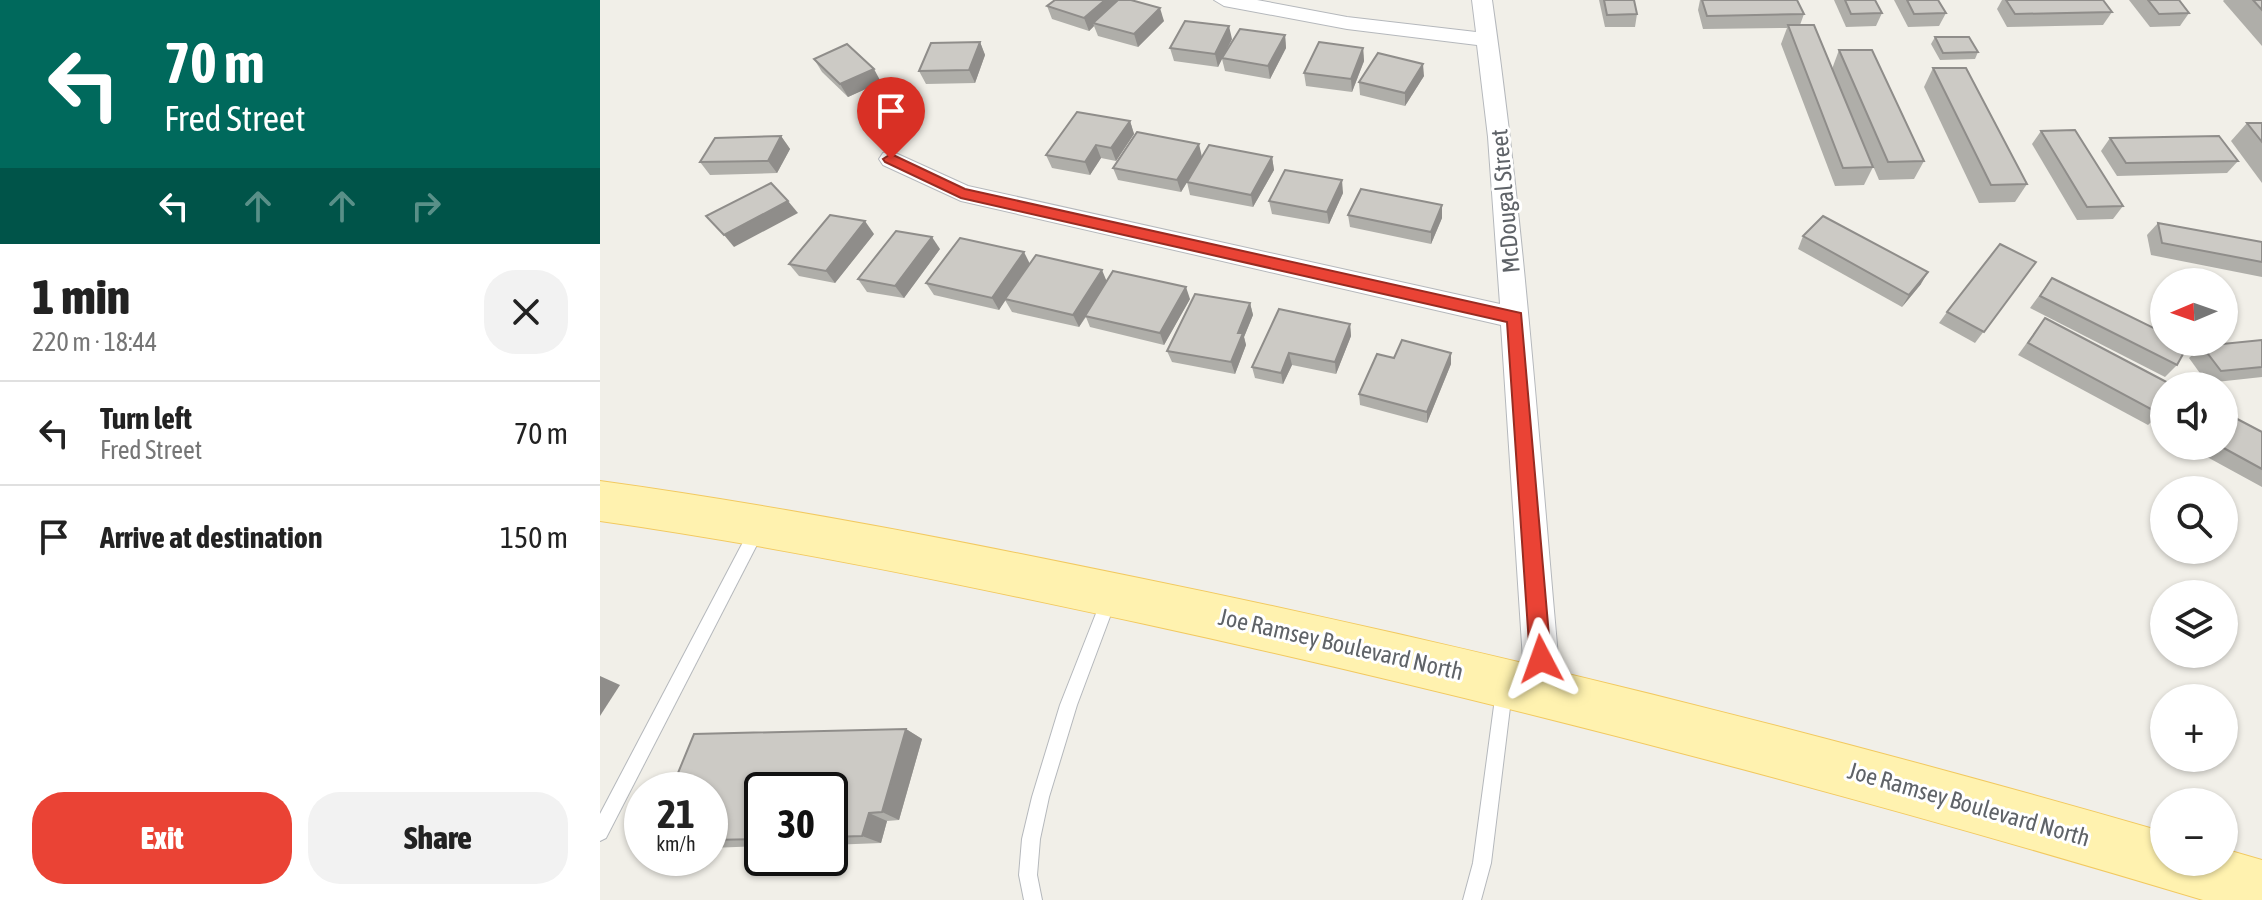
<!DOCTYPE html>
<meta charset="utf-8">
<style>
:root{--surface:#fff;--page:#f2f2f2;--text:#222;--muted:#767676;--line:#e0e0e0;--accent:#ea4335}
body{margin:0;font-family:"Asap Condensed",sans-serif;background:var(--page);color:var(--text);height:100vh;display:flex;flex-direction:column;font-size:30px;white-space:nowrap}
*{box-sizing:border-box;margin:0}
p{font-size:26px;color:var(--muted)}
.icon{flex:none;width:44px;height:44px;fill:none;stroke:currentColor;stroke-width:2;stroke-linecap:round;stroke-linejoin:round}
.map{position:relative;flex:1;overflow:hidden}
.details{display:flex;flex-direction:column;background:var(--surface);width:600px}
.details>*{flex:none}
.guide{background:#00695c;color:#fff;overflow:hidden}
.needle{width:52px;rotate:268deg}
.buttons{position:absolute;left:1550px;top:268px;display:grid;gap:16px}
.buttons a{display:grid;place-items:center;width:88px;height:88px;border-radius:50%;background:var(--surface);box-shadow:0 2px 6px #0004;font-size:40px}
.speed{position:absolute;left:24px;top:772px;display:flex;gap:16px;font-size:40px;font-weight:700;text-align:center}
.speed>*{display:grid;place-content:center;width:104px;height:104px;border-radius:50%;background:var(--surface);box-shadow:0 2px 6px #0004;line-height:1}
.speed small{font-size:20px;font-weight:400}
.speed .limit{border:4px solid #111;border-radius:12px;background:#fff;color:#111}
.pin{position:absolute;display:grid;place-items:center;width:68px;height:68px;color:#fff;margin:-82px -34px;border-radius:50% 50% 50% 0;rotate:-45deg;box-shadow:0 0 8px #0007}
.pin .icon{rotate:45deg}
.me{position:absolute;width:88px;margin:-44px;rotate:356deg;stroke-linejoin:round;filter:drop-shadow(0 0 6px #0008)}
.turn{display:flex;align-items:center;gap:28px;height:168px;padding:0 32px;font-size:36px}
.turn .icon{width:104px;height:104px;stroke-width:2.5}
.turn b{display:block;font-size:56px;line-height:68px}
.lanes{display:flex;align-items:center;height:76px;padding:0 32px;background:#0003;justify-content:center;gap:40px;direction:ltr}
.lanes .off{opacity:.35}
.round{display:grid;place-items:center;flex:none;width:84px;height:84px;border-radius:32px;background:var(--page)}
.headline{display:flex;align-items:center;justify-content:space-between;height:136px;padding:0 32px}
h1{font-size:48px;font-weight:800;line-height:60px}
.button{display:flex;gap:16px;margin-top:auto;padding:16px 32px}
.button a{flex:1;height:92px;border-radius:32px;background:var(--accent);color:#fff;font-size:32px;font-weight:800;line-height:92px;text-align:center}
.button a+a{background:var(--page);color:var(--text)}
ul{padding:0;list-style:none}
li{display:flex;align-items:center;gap:24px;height:104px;padding:0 32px;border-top:2px solid var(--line)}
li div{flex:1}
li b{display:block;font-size:30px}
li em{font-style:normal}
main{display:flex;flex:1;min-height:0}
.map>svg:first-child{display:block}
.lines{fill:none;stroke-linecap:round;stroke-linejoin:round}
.service-casing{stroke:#b5b8bc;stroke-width:2}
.minor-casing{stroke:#b5b8bc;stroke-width:2}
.primary-casing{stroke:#f2c960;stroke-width:2}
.service{fill:#fff;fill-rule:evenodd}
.minor{fill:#fff;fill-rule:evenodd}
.primary{fill:#fff2af;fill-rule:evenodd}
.wall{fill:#afaea9}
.shaded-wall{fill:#8f8d8a}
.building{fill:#cccac5;stroke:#8f8d8a;stroke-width:2}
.route{fill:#ea4335;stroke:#982c22;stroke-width:2}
.labels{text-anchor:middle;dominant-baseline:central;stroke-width:6;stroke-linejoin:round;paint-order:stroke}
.street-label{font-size:24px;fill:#5f6368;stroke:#fff}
</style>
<main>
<section class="details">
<div class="guide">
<div class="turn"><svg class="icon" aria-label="left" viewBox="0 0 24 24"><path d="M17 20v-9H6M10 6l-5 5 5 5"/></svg><div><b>70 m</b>Fred Street</div></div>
<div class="lanes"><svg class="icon" aria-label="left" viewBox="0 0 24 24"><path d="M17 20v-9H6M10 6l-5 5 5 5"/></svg><svg class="icon off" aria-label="ahead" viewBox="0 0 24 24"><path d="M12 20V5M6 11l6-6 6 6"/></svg><svg class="icon off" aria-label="ahead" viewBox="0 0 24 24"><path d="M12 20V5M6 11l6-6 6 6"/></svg><svg class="icon off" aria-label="right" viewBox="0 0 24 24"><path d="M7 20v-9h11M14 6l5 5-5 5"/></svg></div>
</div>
<div class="headline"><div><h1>1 min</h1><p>220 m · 18:44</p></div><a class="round"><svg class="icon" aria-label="close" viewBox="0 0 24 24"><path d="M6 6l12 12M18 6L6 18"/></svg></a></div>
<ul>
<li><svg class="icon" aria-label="left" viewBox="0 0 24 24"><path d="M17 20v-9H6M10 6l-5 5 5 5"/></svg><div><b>Turn left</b><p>Fred Street</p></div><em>70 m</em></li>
<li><svg class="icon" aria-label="arrive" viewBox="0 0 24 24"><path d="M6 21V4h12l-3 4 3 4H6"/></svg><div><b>Arrive at destination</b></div><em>150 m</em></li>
</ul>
<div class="button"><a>Exit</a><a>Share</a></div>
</section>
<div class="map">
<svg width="1662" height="900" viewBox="0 0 1662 900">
<rect width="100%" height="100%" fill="#f1efe8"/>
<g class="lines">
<g class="service-casing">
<g id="service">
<polygon points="157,523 162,525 164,530 162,535 6,838 0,841 0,814 152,525"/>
<polygon points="509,591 514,593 517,598 477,705 449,797 440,839 437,875 442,900 424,900 419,875 422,839 432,797 460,705 504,593"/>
<polygon points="904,683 910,685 912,691 891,863 881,900 863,900 873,863 896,691 898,685"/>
</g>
</g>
<g class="minor-casing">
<path id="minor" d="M 614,0 L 657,0 L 747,17 L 876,32 L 872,0 L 892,0 C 925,229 940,459 961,690 L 955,702 L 943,707 L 931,702 L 925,690 L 901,325 L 361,201 L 283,165 L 279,159 L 283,153 L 291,151 L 368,186 L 900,304 L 888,137 L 877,45 L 747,29 L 624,6 Z"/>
</g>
<g class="primary-casing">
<path id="primary" d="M 0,481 C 181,506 360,541 539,578 C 885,649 1225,734 1564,832 L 1564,862 L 1624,862 L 1624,849 L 1662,860 L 1662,900 L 1603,900 C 1254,795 902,702 545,624 C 364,585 183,547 0,521 Z"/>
</g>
<use href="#service" class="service"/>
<use href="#minor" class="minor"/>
<use href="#primary" class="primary"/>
</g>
<g class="wall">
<polygon points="999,0 1034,0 1037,14 1035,27 1005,27"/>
<polygon points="1100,0 1197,0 1204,14 1200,25 1273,167 1264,185 1235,186 1181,44 1187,28 1103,29 1098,10"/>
<polygon points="1234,0 1275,0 1282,13 1276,26 1246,27"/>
<polygon points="1294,0 1338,0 1346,13 1339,26 1308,27"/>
<polygon points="1402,0 1503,0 1512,12 1503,25 1407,27 1397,9"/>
<polygon points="1529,0 1579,0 1589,13 1580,26 1550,27"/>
<polygon points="1624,0 1662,0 1662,46 1623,1"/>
<polygon points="447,6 564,21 538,47 498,36 494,26 489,31 452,19"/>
<polygon points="685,35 686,48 670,79 625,71 622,59 618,67 574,61 570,48 632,39 623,57"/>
<polygon points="1335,37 1378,52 1375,59 1340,60 1331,44"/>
<polygon points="380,42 385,55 375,83 326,84 319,71"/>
<polygon points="763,48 764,61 752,92 706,86 704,73"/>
<polygon points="1239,50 1324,161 1314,179 1279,180 1232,69"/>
<polygon points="214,59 281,82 248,97 222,72"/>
<polygon points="1333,68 1427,184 1415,202 1379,203 1324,87"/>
<polygon points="824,76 805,106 760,95 759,82"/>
<polygon points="530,121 534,134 516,161 501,158 490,175 452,168 446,155"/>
<polygon points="1647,123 1662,123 1662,183 1631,141"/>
<polygon points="1441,131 1523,206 1513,219 1477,220 1432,144"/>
<polygon points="181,136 190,149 177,173 110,175 100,162"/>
<polygon points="1510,138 1638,161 1627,173 1517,176 1501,151"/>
<polygon points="602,157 672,157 674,170 653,207 590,195 587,182 598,165 581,192 518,180 513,168"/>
<polygon points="743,193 729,224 672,214 669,201"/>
<polygon points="842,205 842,218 831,244 750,227 748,215"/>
<polygon points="1558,223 1662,242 1662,277 1551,255 1547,235"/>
<polygon points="274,234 235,283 199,276 189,264"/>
<polygon points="1203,236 1321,284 1302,307 1198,249"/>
<polygon points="340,249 304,298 267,292 258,279"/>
<polygon points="1436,262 1375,343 1339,323 1347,312"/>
<polygon points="430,264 507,281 590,299 564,345 490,327 486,317 479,327 412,312 405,300 399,310 334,295 326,283"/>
<polygon points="1452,278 1577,365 1565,377 1430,308"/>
<polygon points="650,303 653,315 644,337 646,345 635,374 572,362 567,351"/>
<polygon points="1445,318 1560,414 1548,425 1418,355"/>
<polygon points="750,324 751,336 736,374 692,365 683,384 655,378 652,367"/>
<polygon points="1662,340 1662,377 1607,383 1589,358 1602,346"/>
<polygon points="794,358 851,364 827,423 760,405 759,394"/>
<polygon points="1662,432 1662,487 1587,446 1624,446"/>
<polygon points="306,729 322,739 299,820 287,821 281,843 230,845 230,790 162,790 162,846 110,848 110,790"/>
</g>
<g class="shaded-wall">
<polygon points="505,0 519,0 493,23 494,26 489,31 484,18"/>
<polygon points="560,8 564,21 538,47 534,34"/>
<polygon points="629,26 632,39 618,67 615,54"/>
<polygon points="685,35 686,48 670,79 668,66"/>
<polygon points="380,42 385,55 375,83 369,70"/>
<polygon points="763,48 764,61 752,92 751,79"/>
<polygon points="823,64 824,76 805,106 805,93"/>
<polygon points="274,69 281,82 248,97 240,84"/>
<polygon points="530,121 534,134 516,161 511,148"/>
<polygon points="181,136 190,149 177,173 168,161"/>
<polygon points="599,144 602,157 581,192 577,180"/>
<polygon points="496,145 501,158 490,175 485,162"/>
<polygon points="672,157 674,170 653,207 651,195"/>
<polygon points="742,180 743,193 729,224 727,212"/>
<polygon points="188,201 198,213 134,247 124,235"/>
<polygon points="842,205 842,218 831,244 831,232"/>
<polygon points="265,221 274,234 235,283 226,271"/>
<polygon points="332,237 340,249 304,298 295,286"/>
<polygon points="424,252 430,264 399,310 392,298"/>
<polygon points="502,270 507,282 479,327 473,315"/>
<polygon points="1328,272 1321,284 1302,307 1309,295"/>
<polygon points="586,287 590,299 564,345 560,333"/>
<polygon points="650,303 653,315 644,337 646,345 635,374 631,362 638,333"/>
<polygon points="750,324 751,336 736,374 735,362"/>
<polygon points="689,353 692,365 683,384 681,373"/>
<polygon points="851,353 851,364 827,423 827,412"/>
<polygon points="0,676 20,685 0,716"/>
<polygon points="306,729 322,739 299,820 282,812"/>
<polygon points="269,813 287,821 281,843 262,836"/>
</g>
<g class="building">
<polygon points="455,0 505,0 484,18 447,6"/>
<polygon points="518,0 531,0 560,8 534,34 493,23"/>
<polygon points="1004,0 1034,0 1037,14 1007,15"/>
<polygon points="1102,0 1197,0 1204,14 1107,16"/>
<polygon points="1245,0 1275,0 1282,13 1251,14"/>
<polygon points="1307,0 1338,0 1346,13 1314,14"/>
<polygon points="1406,0 1503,0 1512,12 1415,14"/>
<polygon points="1548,0 1579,0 1589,13 1559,14"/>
<polygon points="1653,0 1662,0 1662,10"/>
<polygon points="585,21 629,26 615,54 570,48"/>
<polygon points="1188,25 1214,25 1273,167 1243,168"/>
<polygon points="640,29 685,35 668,66 622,58"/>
<polygon points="1335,37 1369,37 1378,52 1343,53"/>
<polygon points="380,42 369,70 319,71 331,43"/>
<polygon points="719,42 763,48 751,79 704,73"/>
<polygon points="247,44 274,69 240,84 214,59"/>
<polygon points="1239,50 1272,50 1324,161 1288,162"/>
<polygon points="778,53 823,64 805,93 759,82"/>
<polygon points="1333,68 1366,68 1427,184 1391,185"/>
<polygon points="477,112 530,121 511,148 496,145 485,162 446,155"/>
<polygon points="1647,123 1662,123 1662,142"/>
<polygon points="1475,130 1523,206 1487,207 1441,131"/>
<polygon points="537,132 599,144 577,180 513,168"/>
<polygon points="181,136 168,161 100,162 115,138"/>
<polygon points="1619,136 1638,161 1526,163 1510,138"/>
<polygon points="609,145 672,157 651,195 587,182"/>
<polygon points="685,170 742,180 727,212 669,201"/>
<polygon points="171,183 188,201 124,235 106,216"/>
<polygon points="761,189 842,205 831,232 748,215"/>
<polygon points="230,215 265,221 226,271 189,264"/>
<polygon points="1223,216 1328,272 1309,295 1203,236"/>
<polygon points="1558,223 1662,242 1662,262 1562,243"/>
<polygon points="296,231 332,237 295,286 258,279"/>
<polygon points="360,238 424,252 392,298 326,283"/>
<polygon points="1400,244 1436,262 1384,332 1347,312"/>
<polygon points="436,255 502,270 473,315 405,299"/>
<polygon points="513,271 586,287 560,333 485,316"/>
<polygon points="1452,278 1564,333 1564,342 1581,342 1588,345 1577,365 1440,296"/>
<polygon points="595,294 650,303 638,333 643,333 631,362 567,351"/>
<polygon points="679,309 750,324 735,362 689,353 681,373 652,367"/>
<polygon points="1445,318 1574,386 1564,386 1564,408 1560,414 1428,343"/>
<polygon points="802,340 851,353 827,412 759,394 777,354 794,358"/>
<polygon points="1662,340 1662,367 1621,371 1602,346"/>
<polygon points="1624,412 1662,432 1662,469 1620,446 1624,446"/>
<polygon points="306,729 282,812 269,813 262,836 230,837 230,790 162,790 162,839 110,840 110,790 71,790 94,734"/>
</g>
<polygon class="route" points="291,154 365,189 921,313 951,659 948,666 941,669 933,666 930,659 907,322 361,198 285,162 283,159"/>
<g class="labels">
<g class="street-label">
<text transform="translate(905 201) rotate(-95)">McDougal Street</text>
<text transform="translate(741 644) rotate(13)">Joe Ramsey Boulevard North</text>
<text transform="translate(1369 804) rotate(16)">Joe Ramsey Boulevard North</text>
</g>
</g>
</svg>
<div class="buttons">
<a><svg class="needle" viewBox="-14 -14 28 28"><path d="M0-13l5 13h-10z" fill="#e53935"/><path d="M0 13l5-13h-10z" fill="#767676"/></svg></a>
<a><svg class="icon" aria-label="sound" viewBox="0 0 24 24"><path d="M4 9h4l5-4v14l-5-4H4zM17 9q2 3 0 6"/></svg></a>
<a><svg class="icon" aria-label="search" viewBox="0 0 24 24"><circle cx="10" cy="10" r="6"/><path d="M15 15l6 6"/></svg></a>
<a><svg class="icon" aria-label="layers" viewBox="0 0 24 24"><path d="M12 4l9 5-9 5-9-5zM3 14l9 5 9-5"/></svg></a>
<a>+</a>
<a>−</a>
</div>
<div class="speed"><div>21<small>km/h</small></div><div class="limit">30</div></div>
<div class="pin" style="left:291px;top:159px;background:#d93025"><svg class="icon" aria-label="arrive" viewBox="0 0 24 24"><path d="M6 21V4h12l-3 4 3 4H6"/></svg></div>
<svg class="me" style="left:941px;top:659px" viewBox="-20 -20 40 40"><path d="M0-17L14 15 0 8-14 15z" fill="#ea4335" stroke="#fff" stroke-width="4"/></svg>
</div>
</main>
